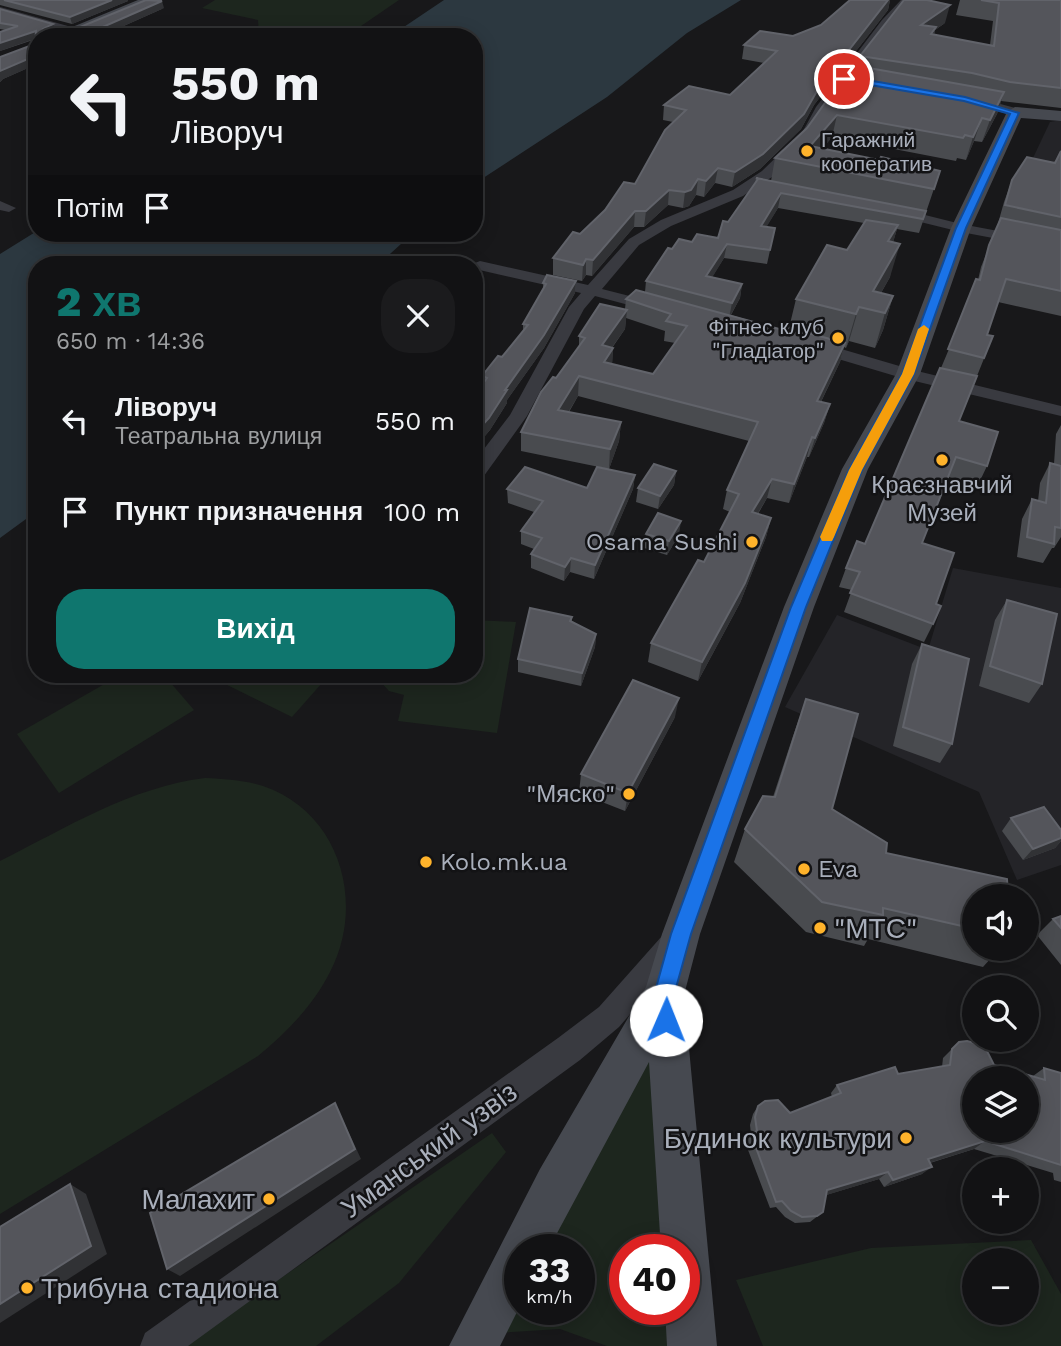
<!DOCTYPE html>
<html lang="uk">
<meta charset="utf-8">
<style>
:root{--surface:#121214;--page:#1b1b1d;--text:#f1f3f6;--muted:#9c9ea0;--line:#313234;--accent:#0f766e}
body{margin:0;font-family:"Work Sans",sans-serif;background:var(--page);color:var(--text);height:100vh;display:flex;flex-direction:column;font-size:26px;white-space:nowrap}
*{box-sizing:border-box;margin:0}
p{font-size:23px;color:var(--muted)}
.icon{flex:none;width:38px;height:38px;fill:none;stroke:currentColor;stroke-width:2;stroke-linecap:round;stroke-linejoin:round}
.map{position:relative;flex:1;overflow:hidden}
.sheet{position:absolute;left:28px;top:256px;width:455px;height:427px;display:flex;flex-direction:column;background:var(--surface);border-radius:28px;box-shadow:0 4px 18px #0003,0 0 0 2px var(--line)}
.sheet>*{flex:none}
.hud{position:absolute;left:28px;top:28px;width:455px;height:214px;border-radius:28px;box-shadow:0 4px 18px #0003,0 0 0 2px var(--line);background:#121214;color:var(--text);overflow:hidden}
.controls{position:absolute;left:962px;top:884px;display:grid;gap:14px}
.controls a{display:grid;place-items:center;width:77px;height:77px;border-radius:50%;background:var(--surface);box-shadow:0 4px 18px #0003,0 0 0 2px var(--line);font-size:35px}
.speed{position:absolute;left:504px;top:1234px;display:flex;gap:14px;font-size:35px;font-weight:700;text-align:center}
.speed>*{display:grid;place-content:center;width:91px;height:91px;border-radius:50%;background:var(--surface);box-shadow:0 4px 18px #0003,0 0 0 2px var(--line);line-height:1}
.speed small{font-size:18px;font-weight:400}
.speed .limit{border:10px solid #d22;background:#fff;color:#111}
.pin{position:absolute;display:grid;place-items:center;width:60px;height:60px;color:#fff;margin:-30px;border:4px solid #fff;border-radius:50%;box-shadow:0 2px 7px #0007}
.me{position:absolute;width:77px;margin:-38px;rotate:1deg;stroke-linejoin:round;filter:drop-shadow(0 0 5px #0008)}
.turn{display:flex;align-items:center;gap:24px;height:147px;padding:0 28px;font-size:32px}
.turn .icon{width:91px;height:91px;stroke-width:2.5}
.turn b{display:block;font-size:49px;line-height:60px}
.then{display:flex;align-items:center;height:66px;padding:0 28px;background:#0003;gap:14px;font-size:26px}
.round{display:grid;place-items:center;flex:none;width:74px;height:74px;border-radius:28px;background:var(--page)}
.overview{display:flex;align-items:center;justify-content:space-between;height:119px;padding:0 28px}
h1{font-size:42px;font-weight:800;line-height:52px;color:var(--accent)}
.button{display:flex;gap:14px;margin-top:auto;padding:14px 28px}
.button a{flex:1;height:80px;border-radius:28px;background:var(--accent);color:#fff;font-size:28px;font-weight:800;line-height:80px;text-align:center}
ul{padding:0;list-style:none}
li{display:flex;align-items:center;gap:21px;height:91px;padding:0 28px}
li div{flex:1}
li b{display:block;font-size:26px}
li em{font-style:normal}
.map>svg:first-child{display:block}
.built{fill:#242428}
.green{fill:#1d261e;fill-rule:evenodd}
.water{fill:#2c3840}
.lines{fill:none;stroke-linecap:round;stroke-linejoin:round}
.street{fill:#393a40;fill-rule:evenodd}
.secondary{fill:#464950;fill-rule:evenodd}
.wall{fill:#494b4f;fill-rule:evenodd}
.shaded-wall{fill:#313235}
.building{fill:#54555b;stroke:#61636a;stroke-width:2;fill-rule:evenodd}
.route{fill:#1a73e8;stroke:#114b97;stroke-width:2}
.slow{fill:#f59e0b}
.poi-dot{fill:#ffb32b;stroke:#131315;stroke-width:2.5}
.labels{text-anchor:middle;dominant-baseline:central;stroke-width:5;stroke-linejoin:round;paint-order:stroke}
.far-poi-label{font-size:21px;fill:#a9afbb;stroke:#131315;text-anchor:start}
.poi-label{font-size:24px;fill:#a9afbb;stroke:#131315;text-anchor:end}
.near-poi-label{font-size:28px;fill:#a9afbb;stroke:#131315;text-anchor:start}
.near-street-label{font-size:28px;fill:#a9afbb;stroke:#131315}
</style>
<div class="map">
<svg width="1061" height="1346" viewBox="0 0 1061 1346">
<rect width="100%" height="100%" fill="#18181a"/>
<g class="built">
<polygon points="1061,120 1061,195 1025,175 1050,122"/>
<polygon points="953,568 1061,588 1061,865 1017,880 979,792 785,707 837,615 928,650"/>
</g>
<g class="green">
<polygon points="215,0 399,0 345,37 259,36 258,20 202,8"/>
<polygon points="474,620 516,622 497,733 398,721 404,695 389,691 378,679 380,674 474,674"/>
<polygon points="122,674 163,674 194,710 59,793 17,734"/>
<polygon points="205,674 330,674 292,717"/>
<path d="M 205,778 C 225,779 244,780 263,786 C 340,812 366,903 330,972 C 312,1007 287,1032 258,1056 L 0,1214 L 0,861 C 66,828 131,787 205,778 Z"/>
<polygon points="652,1052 665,1249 625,1250 625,1309 669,1309 672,1346 607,1346 560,1329 498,1333 520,1294 520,1309 579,1309 579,1250 544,1249"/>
<polygon points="492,1133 506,1152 399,1283 316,1346 182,1346"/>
<path d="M 1031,1240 L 1061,1294 L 1061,1346 L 763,1346 L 736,1280 L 871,1248 ZM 1027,1260 L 1027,1312 L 975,1312 L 975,1260 Z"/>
</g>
<g class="water">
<polygon points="444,0 741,0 687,33 607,97 474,184 474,37 389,37"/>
<polygon points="37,231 37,233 413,233 379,264 37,264 37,511 0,538 0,254"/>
</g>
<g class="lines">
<g class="street">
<polygon points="901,0 912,0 890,24 826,111 812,136 772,177 743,196 671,226 639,245 602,289 661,304 663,307 661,310 655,312 595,296 584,309 527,416 481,480 474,482 474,462 510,415 569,307 581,293 475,269 475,263 480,261 588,285 629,239 661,220 733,190 762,171 803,131 816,107 882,20"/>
<polygon points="0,7 75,28 76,30 71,33 0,13"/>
<polygon points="971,96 1019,109 1021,112 1015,116 967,103 965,100"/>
<polygon points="0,201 16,208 9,212 0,210"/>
<polygon points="893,207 961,224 1061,243 1061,251 961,232 888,214 886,211"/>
<polygon points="814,341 913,370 1061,406 1061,416 902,378 808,350 806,346 808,342"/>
<polygon points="672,932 682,936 686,945 682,954 619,1027 580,1060 188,1346 140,1346 145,1333 558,1038 599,1007 662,936"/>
</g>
<g class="secondary">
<polygon points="138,0 158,0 69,37 48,37"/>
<polygon points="1015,107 1061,111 1061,121 1021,118 971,228 920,374 868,469 814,607 700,934 684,995 717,1346 667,1346 665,1309 684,1309 684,1250 661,1250 649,1062 548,1250 520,1250 520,1306 500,1346 449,1346 540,1169 646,987 662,934 784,607 842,469 896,374 951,228 1007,112"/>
</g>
</g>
<g class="wall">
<polygon points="0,0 128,0 128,1 72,24 0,5"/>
<polygon points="850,0 890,0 888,10 814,105 801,129 760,169 732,187 715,183 704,197 696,195 689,206 683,208 668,205 644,227 634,227 592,276 586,275 582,281 553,275 553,258 635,184 673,122 663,120 664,105 730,95 764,63 742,59 744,45 793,36 821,25"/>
<path d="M 960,0 L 1061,0 L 1061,108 L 1001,101 L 997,114 L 982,142 L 974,141 L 966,160 L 957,158 L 956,161 L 832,137 L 822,149 L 940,171 L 919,233 L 897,229 L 893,242 L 890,277 L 881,293 L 893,296 L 883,330 L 875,348 L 849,341 L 846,348 L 844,347 L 840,362 L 821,402 L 830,404 L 824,423 L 809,457 L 807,457 L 789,503 L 767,498 L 758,514 L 771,518 L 766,537 L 740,603 L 698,681 L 648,662 L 651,643 L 704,562 L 730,512 L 723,509 L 727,490 L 749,441 L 578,396 L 569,412 L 621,422 L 619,441 L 609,469 L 521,451 L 521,432 L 556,378 L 579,346 L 579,336 L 625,309 L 626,299 L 645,292 L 646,281 L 672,249 L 692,242 L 718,238 L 755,183 L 756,178 L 771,181 L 775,158 L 807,128 L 858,66 L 860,56 L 945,23 L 935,30 L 934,35 L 990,45 L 993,21 L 956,15 ZM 778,208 L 864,223 L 847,250 L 796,299 L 789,328 L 783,330 L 731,315 L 740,298 L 742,284 L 712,277 L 724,258 L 767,264 L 775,228 L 766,227 ZM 626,318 L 665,331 L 664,341 L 675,343 L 653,374 L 612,364 L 613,348 L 612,348 L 625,329 Z"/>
<polygon points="164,8 99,37 37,37 37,64 3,79 0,82 0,57 35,44 36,39 0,51 0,32 5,30 0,29 0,9 55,31 53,32 68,32"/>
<polygon points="1061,151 1061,316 998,302 987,335 993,336 959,421 987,466 978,485 949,477 922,543 936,604 933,624 924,642 844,612 852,590 839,587 846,568 865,544 941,368 978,280 981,267 997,227 1004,202 1012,180 1055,163"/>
<polygon points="576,281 575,293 544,348 507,400 507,403 490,430 479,443 474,442 474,396 482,385 482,376 502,357 523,331 523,324 543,290 543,283"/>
<polygon points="1061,425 1061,537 1054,548 1052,548 1043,563 1017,557 1022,519 1032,499 1038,501 1040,483 1050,463 1054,464 1056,434"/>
<polygon points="676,471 674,485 658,509 636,502 638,488"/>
<polygon points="635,475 633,489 594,579 570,572 564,581 531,568 531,554 534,549 521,544 521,531 534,512 508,503 507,489 587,488"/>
<polygon points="646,534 679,535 667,555 644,548"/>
<polygon points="474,575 479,589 477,617 474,617"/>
<polygon points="1007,600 1042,684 1029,703 979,686 995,620"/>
<polygon points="572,617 572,621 596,634 595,647 581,686 518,672 518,659"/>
<polygon points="922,644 952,744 940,763 893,746 912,664"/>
<polygon points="806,699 832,809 886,853 975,896 975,948 1000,948 983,967 868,939 864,946 806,932 734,862 745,829 773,797 793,736"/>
<polygon points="675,717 625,811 579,793 581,774"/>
<polygon points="1011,818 1061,830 1061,841 1055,848 1023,860 1002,831"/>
<polygon points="1061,916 1061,965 1037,935 1053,919"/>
<polygon points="959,1042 994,1065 1033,1076 1044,1068 1061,1073 1061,1182 1054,1180 1053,1173 974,1149 930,1163 922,1174 884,1187 879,1179 826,1195 823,1212 810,1222 795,1223 785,1217 776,1207 770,1208 745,1142 751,1134 750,1125 753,1114 758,1106 790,1113 832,1097 831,1093 837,1085 942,1067 943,1058"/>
</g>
<g class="shaded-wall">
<polygon points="112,0 128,0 128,1 72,24 70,17"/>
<polygon points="888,0 890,0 888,10 814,105 801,129 760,169 732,187 735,172 817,91"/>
<polygon points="162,1 164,8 99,37 80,37"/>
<polygon points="950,5 945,23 935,30 931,46 921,25"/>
<polygon points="53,24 55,31 46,36 43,29"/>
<polygon points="36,31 37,38 0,51 0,43"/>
<polygon points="37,55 37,64 3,79 0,82 0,71"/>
<polygon points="1004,92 997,114 982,142 990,120"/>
<polygon points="837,115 832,137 809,164 810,146"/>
<polygon points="982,118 974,141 966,160 973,137"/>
<polygon points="718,168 715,183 704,197 706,181"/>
<polygon points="698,179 696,195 689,206 683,208 685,192"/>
<polygon points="669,190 668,205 644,227 646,211"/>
<polygon points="781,193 778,208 758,241 761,226"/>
<polygon points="635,211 634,227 592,276 593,260"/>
<polygon points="898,225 889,257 888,241"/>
<polygon points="727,244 724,258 704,291 706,276"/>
<polygon points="900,244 890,277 871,310 873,291"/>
<polygon points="586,259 586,275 582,281 583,265"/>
<polygon points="576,281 575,293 544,348 507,400 507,403 490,430 479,443 478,430"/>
<polygon points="742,284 740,298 729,318 732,303"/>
<polygon points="893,296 883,330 875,348 885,313"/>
<polygon points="859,307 849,341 846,348 856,314"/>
<polygon points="627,310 625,329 600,364 602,345"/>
<polygon points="845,343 840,362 812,420 817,401"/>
<polygon points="613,348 612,367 604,362"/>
<polygon points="579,376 578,396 558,429 558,410"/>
<polygon points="830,404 824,423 809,457 815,438"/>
<polygon points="621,422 619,441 609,469 610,449"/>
<polygon points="812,437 807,457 789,503 794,484"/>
<polygon points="676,471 674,485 658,509 660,496"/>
<polygon points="635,475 633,489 594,579 595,565"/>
<polygon points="772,479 767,498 747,531 752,512"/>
<polygon points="771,518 766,537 740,603 698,681 702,662"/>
<polygon points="681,521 679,535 667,555 669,541"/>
<polygon points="571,558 570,572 564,581 565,567"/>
<polygon points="478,575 479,589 477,617 476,603"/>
<polygon points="596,634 595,647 581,686 582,673"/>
<polygon points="679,698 675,717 625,811 628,793"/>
<polygon points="1061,838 1061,841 1055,848 1023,860 1033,849"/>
<polygon points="335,1103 361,1159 180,1276 167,1269"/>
<polygon points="985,1141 974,1149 919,1166 928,1159"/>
<polygon points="932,1167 922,1174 884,1187 893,1180"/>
<polygon points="888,1172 879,1179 820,1197 827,1190"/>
<polygon points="70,1184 86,1194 107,1254 0,1323 0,1304"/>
</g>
<g class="building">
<polygon points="4,0 112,0 70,17"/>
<polygon points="146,0 162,1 80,37 37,37 37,55 0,71 0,57 35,44 36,31 0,43 0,32 18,26 0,23 0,9 53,24 43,29 46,32 68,32"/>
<polygon points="850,0 888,0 817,91 804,114 763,154 735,172 718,168 706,181 698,179 691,190 685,192 669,190 646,211 635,211 593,260 586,259 583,265 553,258 573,232 580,234 605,210 624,182 635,184 665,130 686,110 664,105 689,86 730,95 777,51 744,45 760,31 793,36 821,25"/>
<polygon points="904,0 927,0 950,5 921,25 936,27 931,34 994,46 999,3 981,0 1061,0 1061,88 1010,82 972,73 860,56"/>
<polygon points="852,65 1004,92 990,120 982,118 973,137 965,135 963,138 837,115 810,146 879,160 881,157 940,171 934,189 775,158 807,128"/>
<polygon points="1061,151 1061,217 1005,205 1012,180 1027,157 1055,163"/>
<polygon points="756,178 926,211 923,219 781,193 761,226 775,228 770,250 727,244 706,276 742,284 732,303 646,281 668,248 672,249 679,239 692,242 697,234 718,238 723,221 728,222 758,179"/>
<polygon points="1001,218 1061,230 1061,291 1006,279 987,335 993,336 984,358 948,349 976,279 980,280 989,245"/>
<polygon points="866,220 898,225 888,241 900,244 873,291 893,296 885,313 859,307 856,314 796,299 827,245 847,250"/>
<polygon points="547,275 576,281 544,335 505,390 507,390 489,418 478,430 474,429 474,396 487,378 482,376 498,356 502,357 528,325 523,324 546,284 543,283"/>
<polygon points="636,290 783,330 785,327 845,343 817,401 830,404 815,438 812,437 794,484 772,479 752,512 771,518 745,583 702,662 651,643 698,560 704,562 739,494 727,490 758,422 579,376 558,410 621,422 610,449 521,432 541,392 553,377 556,378 585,338 579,336 600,304 627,310 602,345 613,348 604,362 653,374 687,326 666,321 671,314 626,299"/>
<polygon points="940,368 977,376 959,421 998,432 987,466 956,457 922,543 954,553 936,604 941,606 933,624 850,593 860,572 846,568 857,541 865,544"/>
<polygon points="1050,463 1061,466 1061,528 1055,527 1054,544 1027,537 1032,499 1046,503"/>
<polygon points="654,464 676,471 660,496 638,488"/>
<polygon points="525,467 587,488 597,467 635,475 595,565 571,558 565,567 531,554 542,538 521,531 543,501 507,489"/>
<polygon points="658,513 681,521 669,541 646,534"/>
<polygon points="474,575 478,575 476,603 474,603"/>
<polygon points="1007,600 1057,614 1042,684 990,666"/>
<polygon points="530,608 572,617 570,621 596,634 582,673 518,659"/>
<polygon points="922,644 969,659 952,744 903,727"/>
<polygon points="633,680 679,698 628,793 581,774"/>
<polygon points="806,699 858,714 832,809 887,843 886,853 1007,879 1008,896 975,896 975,929 883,908 883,915 822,902 745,829 763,796 775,797"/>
<polygon points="1044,807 1061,830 1061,838 1033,849 1011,818"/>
<polygon points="1061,916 1061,928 1053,919"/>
<path d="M 967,1041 L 981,1045 L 987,1051 L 994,1065 L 1045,1080 L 1044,1068 L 1061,1073 L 1061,1165 L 985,1141 L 928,1159 L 932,1167 L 893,1180 L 888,1172 L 827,1190 L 823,1212 L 817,1216 L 802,1217 L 791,1211 L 782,1201 L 776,1202 L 751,1134 L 757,1131 L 755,1117 L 758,1106 L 765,1101 L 778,1100 L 790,1113 L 841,1093 L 837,1085 L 895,1067 L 898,1074 L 950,1065 L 952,1049 L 959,1042 ZM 975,1078 L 1027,1078 L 1027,1130 L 975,1130 Z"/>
<polygon points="335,1103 355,1149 167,1269 150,1213"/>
<polygon points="70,1184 91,1246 0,1304 0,1227"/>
</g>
<polygon class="route" points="844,76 965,97 1019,113 966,228 914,374 862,470 806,607 691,934 674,995 676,1020 673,1027 666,1030 659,1027 654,995 671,934 791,607 849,470 902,374 956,228 1010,114 964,101 841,80"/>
<polygon class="slow" points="924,325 929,329 914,374 862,470 834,537 832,541 822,541 820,537 849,470 902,374 918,329"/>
<g class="poi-dot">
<circle cx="807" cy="151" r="7"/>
<circle cx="838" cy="338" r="7"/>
<circle cx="942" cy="460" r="7"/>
<circle cx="752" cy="542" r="7"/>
<circle cx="629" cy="794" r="7"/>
<circle cx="426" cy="862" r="7"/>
<circle cx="804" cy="869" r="7"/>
<circle cx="820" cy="928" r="7"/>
<circle cx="906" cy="1138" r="7"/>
<circle cx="269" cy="1199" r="7"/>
<circle cx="27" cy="1288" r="7"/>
</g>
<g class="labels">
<g class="far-poi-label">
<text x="821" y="139">Гаражний<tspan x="821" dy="24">кооператив</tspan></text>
<text x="824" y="326" text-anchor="end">Фітнес клуб<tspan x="824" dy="24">"Гладіатор"</tspan></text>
</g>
<g class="poi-label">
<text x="942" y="485" text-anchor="middle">Краєзнавчий<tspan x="942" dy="28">Музей</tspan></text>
<text x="738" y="542">Osama Sushi</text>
<text x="615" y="794">"Мяско"</text>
<text x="440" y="862" text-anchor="start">Kolo.mk.ua</text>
<text x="818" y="869" text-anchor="start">Eva</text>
</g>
<g class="near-poi-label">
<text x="834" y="928">"МТС"</text>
<text x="892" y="1138" text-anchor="end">Будинок культури</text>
<text x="255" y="1199" text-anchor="end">Малахит</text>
<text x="41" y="1288">Трибуна стадиона</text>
</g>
<g class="near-street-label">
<text transform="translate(429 1150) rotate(-36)">Уманський узвіз</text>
</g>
</g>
</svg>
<div class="controls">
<a><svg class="icon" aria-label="sound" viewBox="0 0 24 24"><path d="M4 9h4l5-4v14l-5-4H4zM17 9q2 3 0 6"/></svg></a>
<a><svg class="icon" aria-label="search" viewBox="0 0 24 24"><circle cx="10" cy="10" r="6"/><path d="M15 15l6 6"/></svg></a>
<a><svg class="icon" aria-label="layers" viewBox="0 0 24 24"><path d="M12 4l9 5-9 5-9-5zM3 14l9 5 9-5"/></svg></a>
<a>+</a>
<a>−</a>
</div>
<div class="speed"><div>33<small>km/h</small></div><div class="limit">40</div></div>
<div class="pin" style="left:844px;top:79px;background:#d93025"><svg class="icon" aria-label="arrive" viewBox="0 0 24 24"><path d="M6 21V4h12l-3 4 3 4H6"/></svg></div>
<svg class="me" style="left:666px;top:1020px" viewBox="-20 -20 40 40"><circle r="19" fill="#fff"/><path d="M0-13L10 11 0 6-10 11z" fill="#1a73e8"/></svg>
<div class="hud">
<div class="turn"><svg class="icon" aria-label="left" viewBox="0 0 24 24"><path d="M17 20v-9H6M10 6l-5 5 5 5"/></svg><div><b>550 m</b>Ліворуч</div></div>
<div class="then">Потім<svg class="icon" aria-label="arrive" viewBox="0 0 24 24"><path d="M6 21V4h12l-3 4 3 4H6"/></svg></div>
</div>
<section class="sheet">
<div class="overview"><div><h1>2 хв</h1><p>650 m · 14:36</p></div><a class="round"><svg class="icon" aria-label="close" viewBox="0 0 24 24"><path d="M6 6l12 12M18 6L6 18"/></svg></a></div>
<ul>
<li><svg class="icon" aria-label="left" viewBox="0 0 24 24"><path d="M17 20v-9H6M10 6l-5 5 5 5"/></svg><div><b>Ліворуч</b><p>Театральна вулиця</p></div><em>550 m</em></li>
<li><svg class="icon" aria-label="arrive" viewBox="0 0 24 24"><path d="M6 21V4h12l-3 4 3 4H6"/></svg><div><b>Пункт призначення</b></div><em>100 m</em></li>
</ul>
<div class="button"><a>Вихід</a></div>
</section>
</div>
